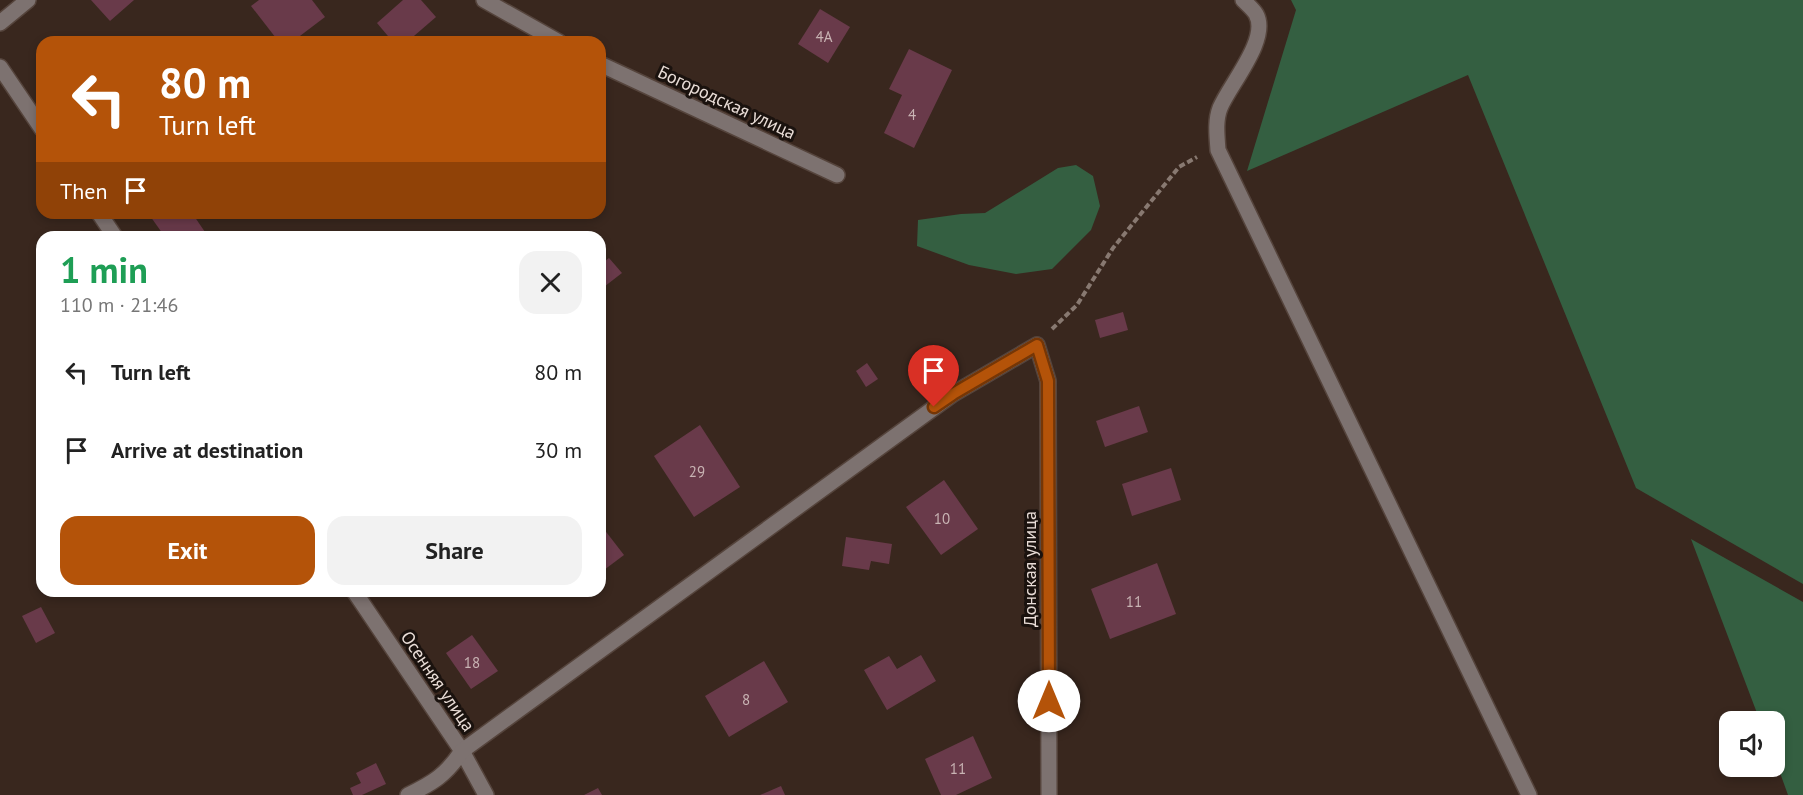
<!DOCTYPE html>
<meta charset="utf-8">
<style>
:root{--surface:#fff;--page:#f2f2f2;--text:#222;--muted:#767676;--accent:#b45309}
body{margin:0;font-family:"PT Sans",sans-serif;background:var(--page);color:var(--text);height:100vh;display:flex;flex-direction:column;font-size:22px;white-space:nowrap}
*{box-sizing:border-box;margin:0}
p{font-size:20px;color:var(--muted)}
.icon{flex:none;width:33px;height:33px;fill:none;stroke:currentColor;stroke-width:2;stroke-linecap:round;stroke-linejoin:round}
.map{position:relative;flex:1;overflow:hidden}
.panel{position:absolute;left:36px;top:231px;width:570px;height:366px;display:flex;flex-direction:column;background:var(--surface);border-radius:18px;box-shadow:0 3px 9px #0003}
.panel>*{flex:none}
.banner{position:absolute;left:36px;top:36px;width:570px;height:183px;border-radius:18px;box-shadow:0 3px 9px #0003;background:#b45309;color:#fff;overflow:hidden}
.buttons{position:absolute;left:1719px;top:711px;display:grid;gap:12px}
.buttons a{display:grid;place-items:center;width:66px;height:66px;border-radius:12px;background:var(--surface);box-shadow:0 3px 9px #0003;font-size:30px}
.pin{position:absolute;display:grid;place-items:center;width:51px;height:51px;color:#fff;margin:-62px -26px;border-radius:50% 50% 50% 0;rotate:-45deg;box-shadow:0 0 6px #0007}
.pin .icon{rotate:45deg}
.me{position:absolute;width:66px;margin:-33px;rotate:0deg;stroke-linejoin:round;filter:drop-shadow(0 0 4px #0008)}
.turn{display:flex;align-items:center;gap:21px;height:126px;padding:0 24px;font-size:27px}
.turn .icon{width:78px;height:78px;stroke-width:2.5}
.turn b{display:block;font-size:42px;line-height:51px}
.then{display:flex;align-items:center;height:57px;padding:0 24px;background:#0003;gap:12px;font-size:22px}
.round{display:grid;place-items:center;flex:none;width:63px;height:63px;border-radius:18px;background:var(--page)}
.overview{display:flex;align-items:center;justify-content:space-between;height:102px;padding:0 24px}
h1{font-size:36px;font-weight:600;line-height:45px;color:#1e9e55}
.button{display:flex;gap:12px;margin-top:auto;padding:12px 24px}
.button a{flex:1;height:69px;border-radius:18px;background:var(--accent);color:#fff;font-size:24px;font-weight:600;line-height:69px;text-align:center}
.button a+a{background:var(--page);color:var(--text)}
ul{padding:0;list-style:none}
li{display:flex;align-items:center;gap:18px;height:78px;padding:0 24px}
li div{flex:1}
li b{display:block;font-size:22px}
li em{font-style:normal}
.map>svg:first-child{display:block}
.forest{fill:#345f41}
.building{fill:#693a4a}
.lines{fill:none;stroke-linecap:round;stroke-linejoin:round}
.minor-casing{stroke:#55443c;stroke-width:18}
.path{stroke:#887971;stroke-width:4;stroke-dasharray:6 3;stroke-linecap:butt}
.minor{stroke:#7d7270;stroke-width:15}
.route-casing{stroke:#753606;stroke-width:15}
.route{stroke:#b45309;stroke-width:10}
.labels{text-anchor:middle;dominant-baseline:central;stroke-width:6;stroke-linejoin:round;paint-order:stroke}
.number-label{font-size:15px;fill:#c9b4b4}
.street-label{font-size:18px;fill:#e9ddd7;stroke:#1a120e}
</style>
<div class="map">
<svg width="1803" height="795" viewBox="0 0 1803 795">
<rect width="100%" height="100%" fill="#39271e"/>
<g class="forest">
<polygon points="1291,0 1803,0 1803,584 1636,488 1468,75 1247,171 1296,10"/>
<polygon points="1076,165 1093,176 1100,206 1091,230 1052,269 1016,274 969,265 917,246 918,220 961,214 985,213 1058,168"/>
<polygon points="1691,539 1803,602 1803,795 1788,795 1775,759 1774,722 1760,721"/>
</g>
<g class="building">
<polygon points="91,0 134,0 110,21"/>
<polygon points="259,0 312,0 325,17 292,42 279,42 251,6"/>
<polygon points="403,0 421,0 436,17 407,42 393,42 377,23"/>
<polygon points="820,9 850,27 828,63 798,44"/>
<polygon points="909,49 952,70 914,148 884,133 902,95 889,89"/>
<polygon points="148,213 192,213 205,232 197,237 165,237"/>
<polygon points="609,258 622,273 600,290 600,265"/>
<polygon points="1123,312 1128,330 1100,338 1095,320"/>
<polygon points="867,363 878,379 866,387 856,371"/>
<polygon points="1139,406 1148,432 1105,447 1096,421"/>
<polygon points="700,425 740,487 694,517 654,456"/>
<polygon points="1171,468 1181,500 1132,516 1122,484"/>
<polygon points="944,480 978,529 941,555 906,507"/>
<polygon points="600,524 624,555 600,573"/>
<polygon points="846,537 892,544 889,564 871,561 869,570 842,566"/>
<polygon points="1157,563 1176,614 1110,639 1091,589"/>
<polygon points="41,607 55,633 36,643 22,616"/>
<polygon points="472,635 498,671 471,689 446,653"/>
<polygon points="921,655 936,681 887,710 864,670 889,656 897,669"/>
<polygon points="764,661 788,702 729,737 705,696"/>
<polygon points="973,736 992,778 956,795 941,795 925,759"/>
<polygon points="376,763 386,784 362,795 353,795 350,788 361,783 356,773"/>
<polygon points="781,786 785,795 760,795"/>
<polygon points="598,788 602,795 584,795"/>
</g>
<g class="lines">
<g class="minor-casing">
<g id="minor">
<polyline points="484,0 559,42"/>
<path d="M 1243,0 C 1247,4 1253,9 1256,14 C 1270,39 1230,84 1220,108 C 1215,121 1217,136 1218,150 L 1529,795"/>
<polyline points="0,23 28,0"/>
<polyline points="600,64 837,175"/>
<polyline points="0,67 42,129"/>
<polyline points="99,213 115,237"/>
<polyline points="354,591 462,751 486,795"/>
<path d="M 408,795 C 433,783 446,775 462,751 L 953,394 L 1037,345 L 1048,381 L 1049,795"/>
</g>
</g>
<polyline class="path" points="1052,329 1077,305 1113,248 1179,167 1197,157"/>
<use href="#minor" class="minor"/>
</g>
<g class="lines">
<g class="route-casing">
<polyline id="route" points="934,407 953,394 1037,345 1048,381 1049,701"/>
</g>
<use href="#route" class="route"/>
</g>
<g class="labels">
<g class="number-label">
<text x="824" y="36">4А</text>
<text x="912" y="114">4</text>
<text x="697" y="471">29</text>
<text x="942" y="518">10</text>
<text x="1134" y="601">11</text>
<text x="472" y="662">18</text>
<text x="746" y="699">8</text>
<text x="958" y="768">11</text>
</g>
<g class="street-label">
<text transform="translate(727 102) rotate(25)">Богородская улица</text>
<text transform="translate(1029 569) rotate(-90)">Донская улица</text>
<text transform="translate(438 681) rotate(56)">Осенняя улица</text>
</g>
</g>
</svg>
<div class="buttons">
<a><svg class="icon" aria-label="sound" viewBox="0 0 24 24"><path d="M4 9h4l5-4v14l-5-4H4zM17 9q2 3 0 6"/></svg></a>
</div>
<div class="pin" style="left:934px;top:407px;background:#d93025"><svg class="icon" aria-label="arrive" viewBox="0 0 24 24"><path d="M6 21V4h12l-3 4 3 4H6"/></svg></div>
<svg class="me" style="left:1049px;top:701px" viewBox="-20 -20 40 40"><circle r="19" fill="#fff"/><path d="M0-13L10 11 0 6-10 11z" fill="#b45309"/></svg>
<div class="banner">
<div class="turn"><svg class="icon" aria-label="left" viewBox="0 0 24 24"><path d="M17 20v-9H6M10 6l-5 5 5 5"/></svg><div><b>80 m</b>Turn left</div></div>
<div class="then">Then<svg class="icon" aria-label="arrive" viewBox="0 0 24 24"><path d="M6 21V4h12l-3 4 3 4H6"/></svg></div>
</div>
<section class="panel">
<div class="overview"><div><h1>1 min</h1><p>110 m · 21:46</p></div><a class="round"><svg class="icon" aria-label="close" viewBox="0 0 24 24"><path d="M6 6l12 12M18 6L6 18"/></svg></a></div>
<ul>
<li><svg class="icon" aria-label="left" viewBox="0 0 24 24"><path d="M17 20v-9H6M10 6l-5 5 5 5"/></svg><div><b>Turn left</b></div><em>80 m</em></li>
<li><svg class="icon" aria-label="arrive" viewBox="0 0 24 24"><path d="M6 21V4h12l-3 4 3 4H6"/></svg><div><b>Arrive at destination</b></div><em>30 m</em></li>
</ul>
<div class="button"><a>Exit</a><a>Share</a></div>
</section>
</div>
